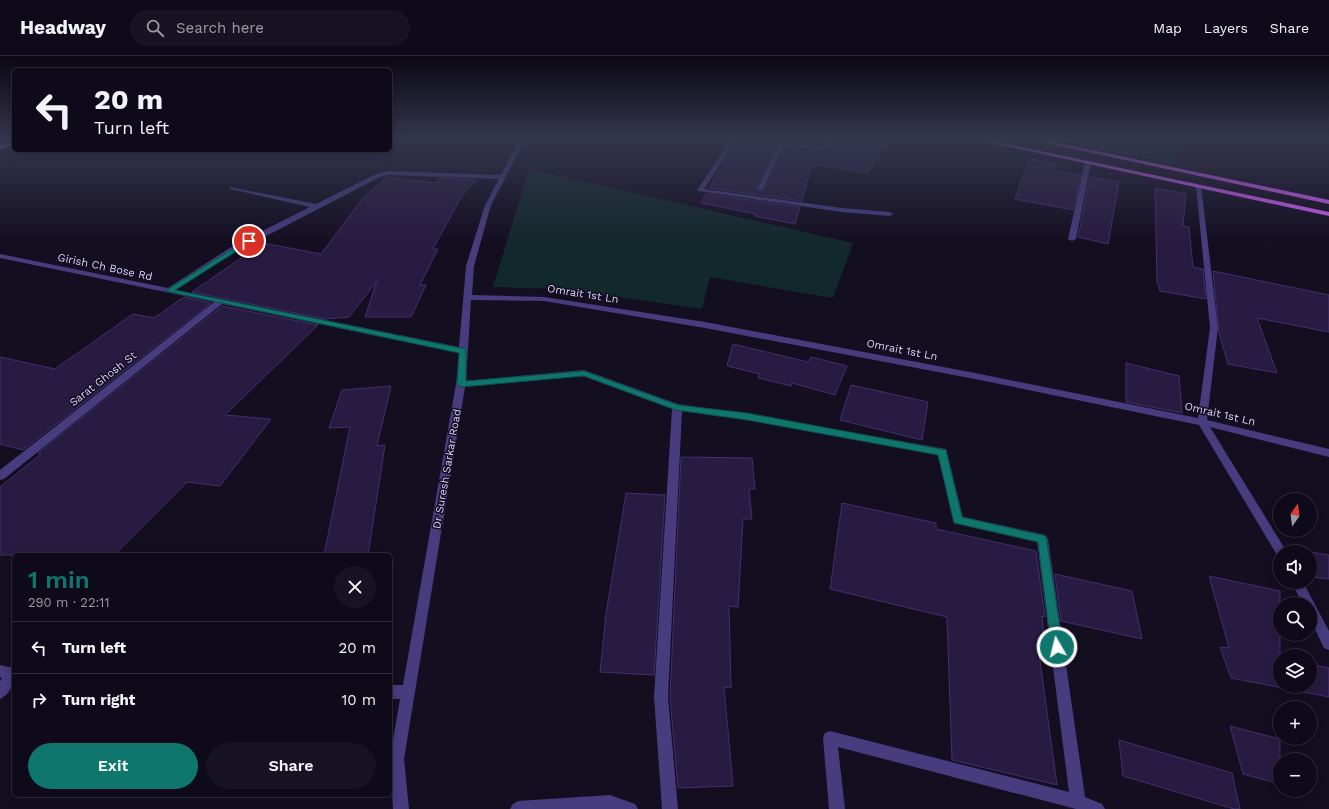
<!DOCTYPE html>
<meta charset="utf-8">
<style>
:root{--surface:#0f0a19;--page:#181322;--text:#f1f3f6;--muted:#9b9aa2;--line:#2f2b38;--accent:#0f766e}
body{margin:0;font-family:"Work Sans",sans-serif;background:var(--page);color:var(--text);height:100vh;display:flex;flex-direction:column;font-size:15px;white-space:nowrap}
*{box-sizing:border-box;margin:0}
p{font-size:13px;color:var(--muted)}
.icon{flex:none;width:22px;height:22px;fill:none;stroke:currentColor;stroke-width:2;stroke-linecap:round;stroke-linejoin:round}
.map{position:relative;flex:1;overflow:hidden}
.details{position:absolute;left:12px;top:497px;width:380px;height:244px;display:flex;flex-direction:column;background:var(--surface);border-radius:6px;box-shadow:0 2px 10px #0003,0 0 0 1px var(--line)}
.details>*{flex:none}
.hud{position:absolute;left:12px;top:12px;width:380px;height:84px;border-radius:6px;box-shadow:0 2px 10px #0003,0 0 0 1px var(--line);background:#0f0a19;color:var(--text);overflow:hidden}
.needle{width:26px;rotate:14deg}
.tools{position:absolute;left:1273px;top:437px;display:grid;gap:8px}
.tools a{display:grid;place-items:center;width:44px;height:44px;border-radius:50%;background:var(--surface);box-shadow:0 2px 10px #0003,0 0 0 1px var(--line);font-size:20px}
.pin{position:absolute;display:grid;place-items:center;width:34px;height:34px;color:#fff;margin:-17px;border:2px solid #fff;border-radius:50%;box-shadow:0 1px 4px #0007}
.me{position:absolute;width:44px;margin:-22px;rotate:352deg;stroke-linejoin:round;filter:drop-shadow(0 0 3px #0008)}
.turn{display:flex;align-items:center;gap:14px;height:84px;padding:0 16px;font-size:18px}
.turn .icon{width:52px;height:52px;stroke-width:2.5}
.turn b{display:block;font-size:28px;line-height:34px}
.round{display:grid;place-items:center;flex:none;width:42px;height:42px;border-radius:21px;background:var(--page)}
.summary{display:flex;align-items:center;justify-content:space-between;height:68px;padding:0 16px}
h1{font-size:24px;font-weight:600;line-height:30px;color:var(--accent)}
.cta{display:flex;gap:8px;margin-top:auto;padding:8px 16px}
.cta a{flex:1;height:46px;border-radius:24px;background:var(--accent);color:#fff;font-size:16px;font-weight:600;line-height:46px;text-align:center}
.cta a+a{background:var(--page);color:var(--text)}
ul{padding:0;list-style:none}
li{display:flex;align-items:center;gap:12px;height:52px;padding:0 16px;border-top:1px solid var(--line)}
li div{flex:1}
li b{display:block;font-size:15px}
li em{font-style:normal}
header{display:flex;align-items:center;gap:24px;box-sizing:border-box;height:56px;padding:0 20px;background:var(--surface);border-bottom:1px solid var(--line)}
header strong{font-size:19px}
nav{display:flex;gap:22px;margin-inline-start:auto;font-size:14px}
.search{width:280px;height:36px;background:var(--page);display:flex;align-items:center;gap:10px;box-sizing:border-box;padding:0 14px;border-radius:22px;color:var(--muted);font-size:15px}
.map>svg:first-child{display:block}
.green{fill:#12292b}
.building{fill:#281b41;stroke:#422f6c}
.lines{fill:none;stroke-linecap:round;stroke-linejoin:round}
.minor{fill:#463c7e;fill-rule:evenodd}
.major{fill:#d05df7;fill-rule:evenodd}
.tram{stroke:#0cbcee;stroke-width:1}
.route{fill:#0f766e;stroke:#0a4d48}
.labels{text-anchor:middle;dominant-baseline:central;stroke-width:3;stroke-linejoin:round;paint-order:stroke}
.street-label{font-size:11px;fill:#dbd1fd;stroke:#140e21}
</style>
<header>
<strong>Headway</strong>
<div class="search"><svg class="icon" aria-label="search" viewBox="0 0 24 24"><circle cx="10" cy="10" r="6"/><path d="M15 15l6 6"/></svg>Search here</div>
<nav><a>Map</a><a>Layers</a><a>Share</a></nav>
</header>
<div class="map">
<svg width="1329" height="753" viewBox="0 0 1329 753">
<rect width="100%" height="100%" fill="#140e21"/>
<g class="green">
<polygon points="1043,82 1182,82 1173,108"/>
<polygon points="529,113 853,187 833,242 710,221 702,253 563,233 493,231"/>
</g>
<g class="building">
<polygon points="739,82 831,82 824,88 777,87 757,131 760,135 765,133 783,93 826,96 840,82 889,82 868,117 812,108 802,145 709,132"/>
<polygon points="1029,103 1056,108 1054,114 1081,119 1073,154 1015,143"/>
<polygon points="387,121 435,127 440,122 476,124 461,141 433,193 438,193 420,229 426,229 411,261 365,261 377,225 349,261 325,263 192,236 263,187 321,198 363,142"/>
<polygon points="1090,121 1119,126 1108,188 1078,181"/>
<polygon points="1155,132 1186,138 1183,170 1189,171 1193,211 1203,213 1206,243 1160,235 1159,229 1157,228"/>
<polygon points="706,138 800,151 795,168 755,160 756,158 701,147"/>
<polygon points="1213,215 1329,239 1329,276 1257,262 1277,317 1228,308 1219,277"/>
<polygon points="184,241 211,247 23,394 0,388 0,301 55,313 133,258 154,262"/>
<polygon points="222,250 318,269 225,359 271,363 220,430 187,426 114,499 0,499 0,431 41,398 38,397"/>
<polygon points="733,288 808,306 811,301 847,310 835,339 792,327 791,330 758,322 760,318 727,310"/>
<polygon points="1126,307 1179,320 1182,357 1126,346"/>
<polygon points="851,329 928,346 922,384 840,364"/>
<polygon points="391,330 377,390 385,389 368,499 324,499 350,371 329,372 342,334"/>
<polygon points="681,401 752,402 755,433 749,433 752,463 743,463 738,551 729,550 731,632 724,631 733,730 678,732 670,641"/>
<polygon points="626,437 665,439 654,619 600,616 606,558"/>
<polygon points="842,447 936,467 936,473 1036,495 1045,561 1042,560 1045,591 1038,590 1057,729 952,704 947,561 830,533"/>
<polygon points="1310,496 1329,499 1329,523 1310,521"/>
<polygon points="1055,518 1132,535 1142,583 1061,565"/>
<polygon points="1209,520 1280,535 1280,630 1310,630 1310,608 1329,612 1329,641 1231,622 1220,591 1229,592"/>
<polygon points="1230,670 1280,683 1280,728 1243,718"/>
<polygon points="1119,684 1232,717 1240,753 1234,753 1123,720"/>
</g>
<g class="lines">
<g class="minor">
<polygon points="0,82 14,87 14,89 0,86"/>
<path d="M 520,82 L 526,82 L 491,149 L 474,210 L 472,239 L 544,241 L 705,266 L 975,317 L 1198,362 L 1210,272 L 1196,130 L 1201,129 L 1218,272 L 1207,364 L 1329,393 L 1329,401 L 1210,371 L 1285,493 L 1287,496 L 1280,496 L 1280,500 L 1277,499 L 1199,369 L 975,323 L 705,272 L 544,245 L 471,244 L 466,325 L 584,314 L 678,348 L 747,358 L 946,393 L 963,461 L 1042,478 L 1046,480 L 1048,483 L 1085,741 L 1102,748 L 1105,753 L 1076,753 L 838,691 L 845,753 L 829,753 L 823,682 L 825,677 L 830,675 L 1069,736 L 1037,486 L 954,467 L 938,399 L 747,364 L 682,355 L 668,641 L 678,753 L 662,753 L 654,641 L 672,353 L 583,320 L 465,331 L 404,703 L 409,753 L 393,753 L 390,701 L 400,643 L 390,643 L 390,629 L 403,629 L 456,328 L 459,297 L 222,248 L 4,423 L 0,424 L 0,414 L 214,246 L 0,202 L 0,198 L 168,232 L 233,190 L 310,151 L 230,133 L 230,131 L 316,148 L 376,118 L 388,115 L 501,119 ZM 388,119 L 499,123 L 485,149 L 466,210 L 459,291 L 176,234 L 239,194 L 380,121 Z"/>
<polygon points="732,82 738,82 704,133 842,152 890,156 893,158 890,160 842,156 698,135 697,134"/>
<polygon points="833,82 839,82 826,94 782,91 764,132 761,134 758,132 778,88 825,90"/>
<polygon points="1088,104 1091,106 1076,183 1072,185 1068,183 1085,106"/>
<polygon points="1291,526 1303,526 1329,575 1329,594 1324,592 1310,563 1310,548 1303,548"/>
<path d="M 0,609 L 14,612 C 14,624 13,637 0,643 L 0,625 L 2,622 L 0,621 Z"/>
<polygon points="610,739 635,748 638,753 510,753 513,748 518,745"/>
</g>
<g class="major">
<polygon points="968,82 980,82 1329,156 1329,160"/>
<polygon points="1023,82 1035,82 1329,144 1329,148"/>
<polygon points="14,85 14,89 0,93 0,89"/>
</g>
<polyline class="tram" points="0,93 14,88"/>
</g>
<linearGradient id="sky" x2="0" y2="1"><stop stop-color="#0b0812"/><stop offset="0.44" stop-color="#34364e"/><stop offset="1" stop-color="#34364e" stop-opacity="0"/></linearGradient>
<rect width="1329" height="187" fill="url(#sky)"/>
<polygon class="route" points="249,183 251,184 251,186 175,234 466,293 466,325 584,315 678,349 747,357 946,394 962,461 1046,480 1063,591 1062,595 1057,597 1053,595 1051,591 1038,486 954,467 938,399 747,364 676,354 584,320 461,331 457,328 459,297 165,235"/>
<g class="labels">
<g class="street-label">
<text transform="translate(105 211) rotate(12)">Girish Ch Bose Rd</text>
<text transform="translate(583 238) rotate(9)">Omrait 1st Ln</text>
<text transform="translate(902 294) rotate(11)">Omrait 1st Ln</text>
<text transform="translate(103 323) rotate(-38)">Sarat Ghosh St</text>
<text transform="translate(1220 358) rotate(13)">Omrait 1st Ln</text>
<text transform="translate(447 413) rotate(-80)">Dr Suresh Sarkar Road</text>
</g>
</g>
</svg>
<div class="tools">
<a><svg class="needle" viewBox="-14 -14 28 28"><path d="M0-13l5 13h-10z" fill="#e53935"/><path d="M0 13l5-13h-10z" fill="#9b9aa2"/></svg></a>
<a><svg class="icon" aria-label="sound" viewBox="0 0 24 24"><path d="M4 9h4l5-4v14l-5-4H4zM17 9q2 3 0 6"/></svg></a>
<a><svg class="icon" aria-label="search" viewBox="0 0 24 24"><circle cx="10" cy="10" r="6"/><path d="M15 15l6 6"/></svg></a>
<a><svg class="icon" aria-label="layers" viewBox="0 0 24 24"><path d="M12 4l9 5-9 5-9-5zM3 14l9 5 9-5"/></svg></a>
<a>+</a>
<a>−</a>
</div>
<div class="pin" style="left:249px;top:185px;background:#d93025"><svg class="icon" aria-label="arrive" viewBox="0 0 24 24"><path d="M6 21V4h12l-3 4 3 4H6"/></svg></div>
<svg class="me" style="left:1057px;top:591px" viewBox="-20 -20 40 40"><circle r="17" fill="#0f766e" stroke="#fff" stroke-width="3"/><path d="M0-11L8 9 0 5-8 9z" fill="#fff"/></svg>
<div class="hud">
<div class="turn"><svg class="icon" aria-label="left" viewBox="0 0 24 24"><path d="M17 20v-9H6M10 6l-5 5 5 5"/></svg><div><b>20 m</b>Turn left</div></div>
</div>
<section class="details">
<div class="summary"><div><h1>1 min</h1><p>290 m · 22:11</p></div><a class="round"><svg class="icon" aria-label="close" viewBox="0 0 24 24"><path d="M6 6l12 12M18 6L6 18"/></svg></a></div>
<ul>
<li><svg class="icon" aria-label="left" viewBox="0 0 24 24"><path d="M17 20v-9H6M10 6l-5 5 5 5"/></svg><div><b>Turn left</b></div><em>20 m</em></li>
<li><svg class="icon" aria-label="right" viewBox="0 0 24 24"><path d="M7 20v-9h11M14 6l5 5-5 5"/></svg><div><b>Turn right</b></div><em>10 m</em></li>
</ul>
<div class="cta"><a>Exit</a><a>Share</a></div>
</section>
</div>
